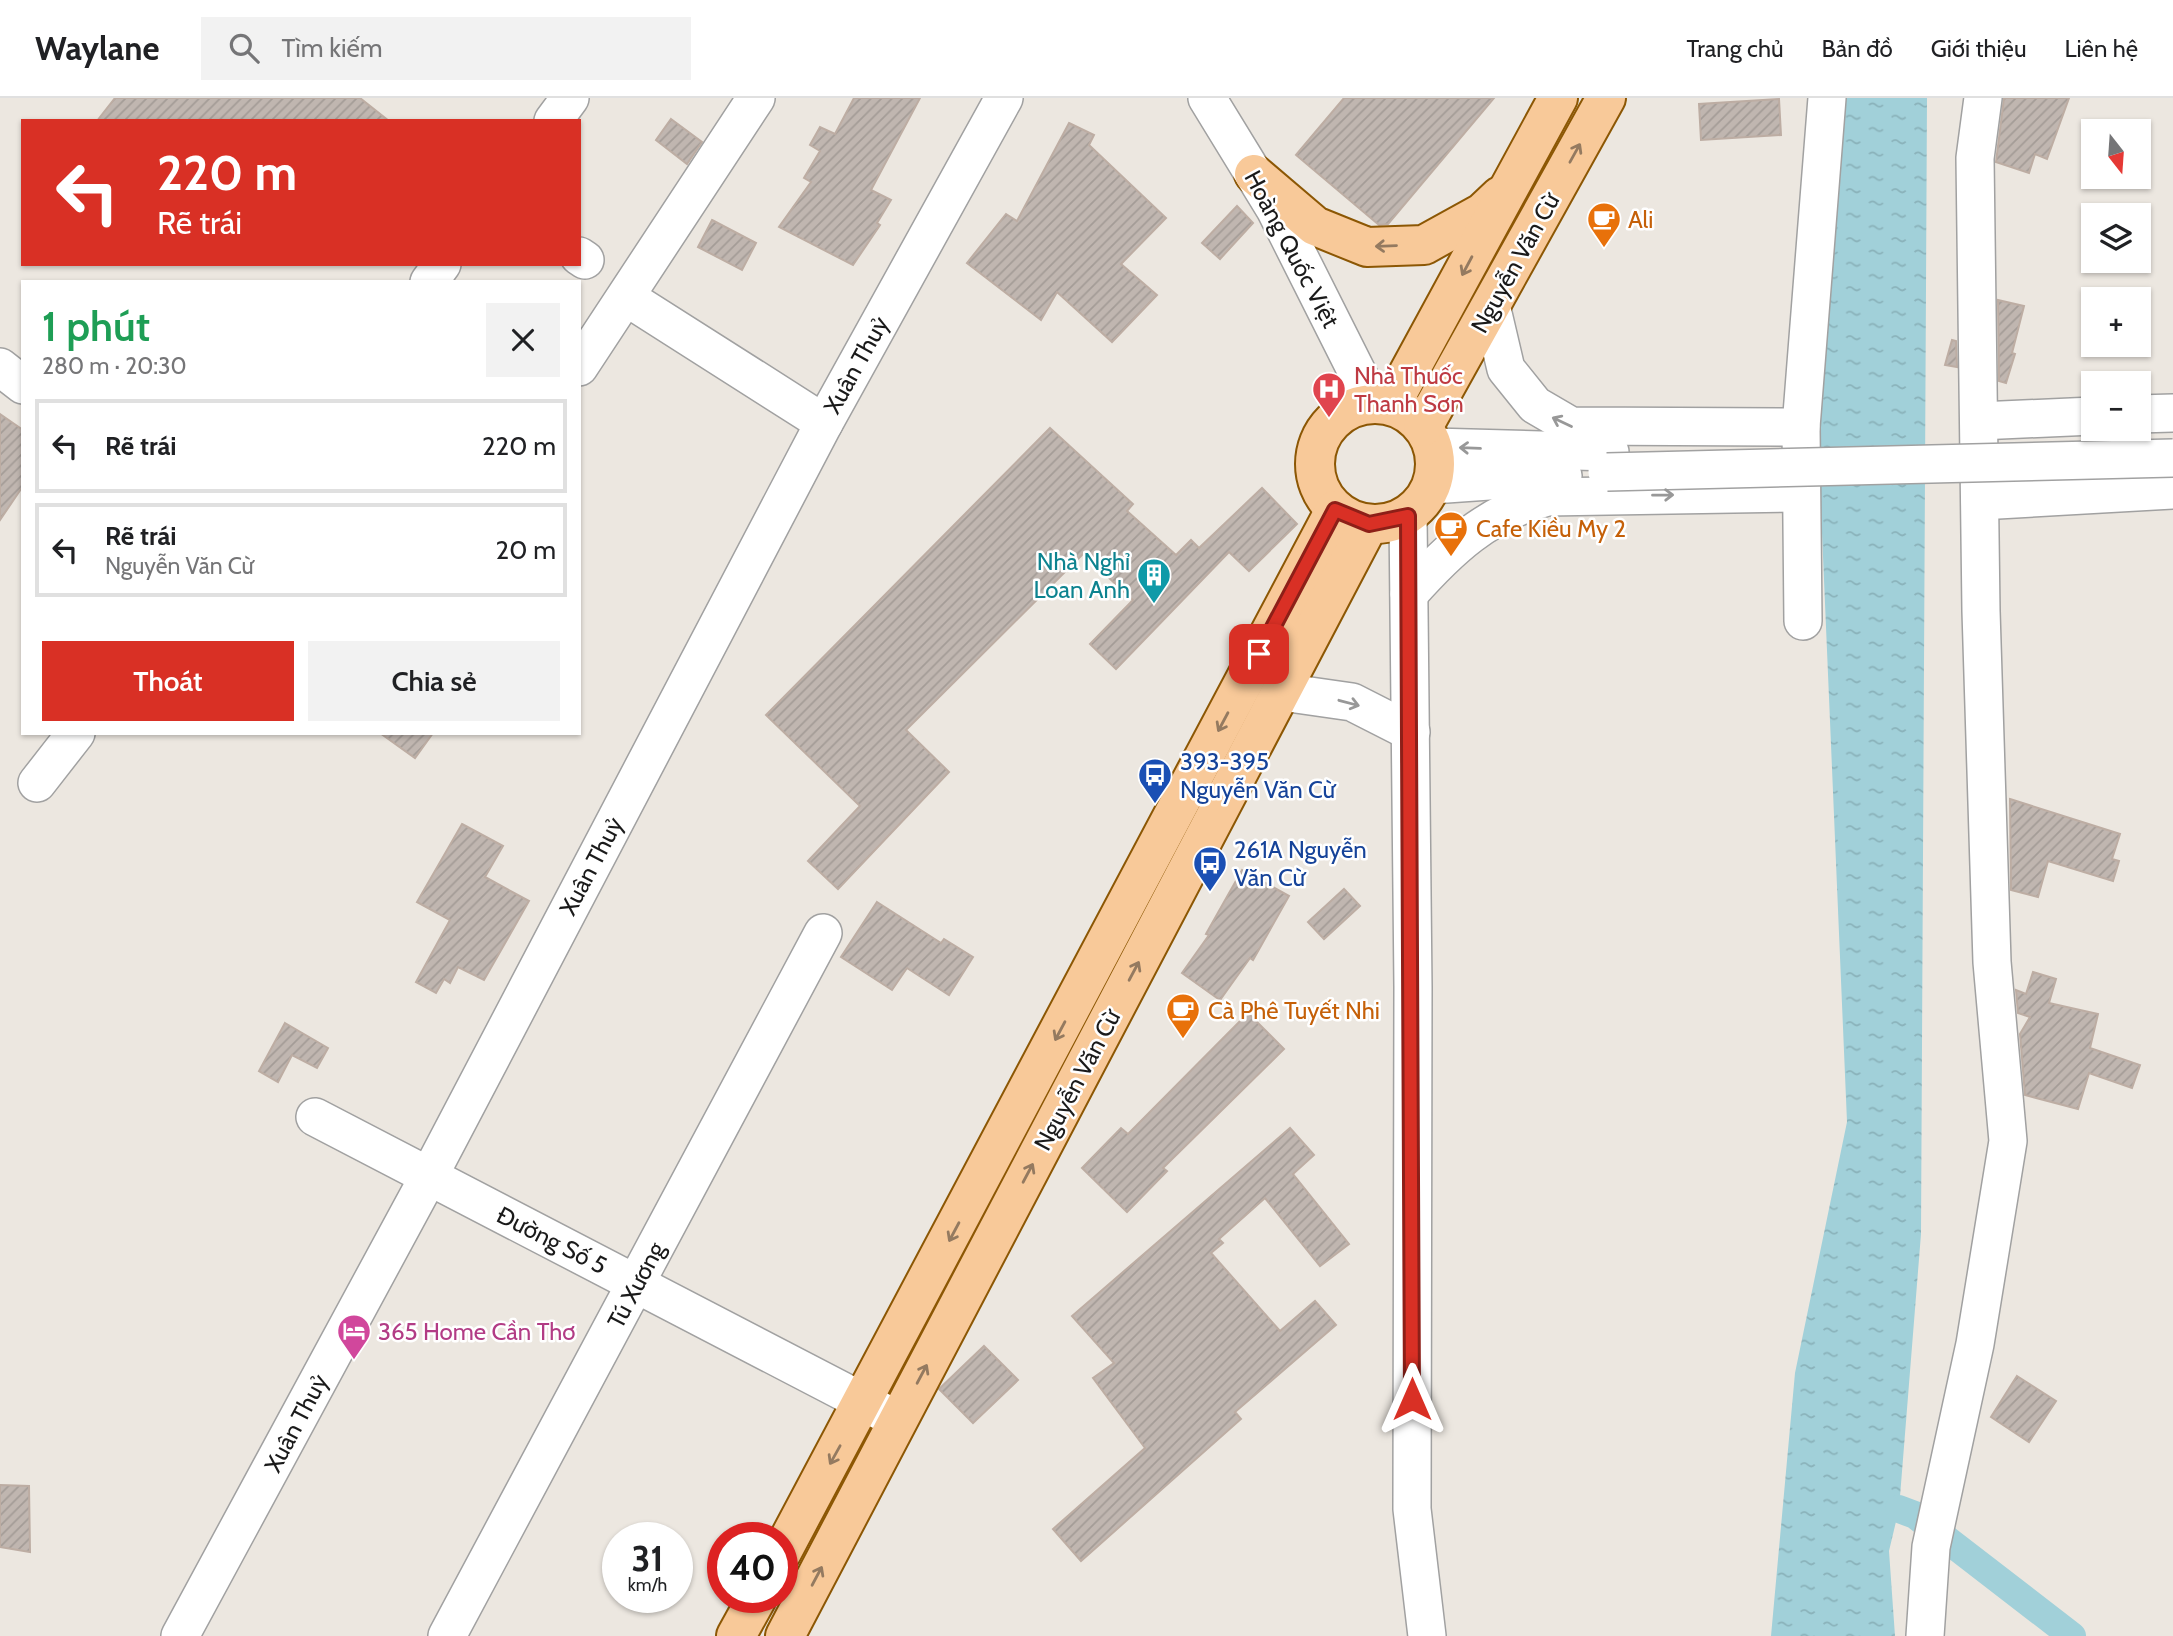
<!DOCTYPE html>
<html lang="vi">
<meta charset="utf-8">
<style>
:root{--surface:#fff;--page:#f2f2f2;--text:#202124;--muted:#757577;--line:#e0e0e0;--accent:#d93025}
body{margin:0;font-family:Cabin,sans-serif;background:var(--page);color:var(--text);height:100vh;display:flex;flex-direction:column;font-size:26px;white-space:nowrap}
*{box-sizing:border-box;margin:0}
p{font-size:23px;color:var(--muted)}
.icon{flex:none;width:38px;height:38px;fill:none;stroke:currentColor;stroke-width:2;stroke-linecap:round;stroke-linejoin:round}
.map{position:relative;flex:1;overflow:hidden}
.drawer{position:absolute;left:21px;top:182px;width:560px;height:455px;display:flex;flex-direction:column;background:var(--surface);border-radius:0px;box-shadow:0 2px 5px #0004}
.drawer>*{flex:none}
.top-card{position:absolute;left:21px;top:21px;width:560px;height:147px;border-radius:0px;box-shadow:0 2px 5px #0004;background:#d93025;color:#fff;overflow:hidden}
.needle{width:46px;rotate:163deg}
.fabs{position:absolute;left:2081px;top:21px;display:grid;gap:14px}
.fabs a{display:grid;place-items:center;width:70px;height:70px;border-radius:0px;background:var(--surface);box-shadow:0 2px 5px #0004;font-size:35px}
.speed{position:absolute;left:602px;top:1424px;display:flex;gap:14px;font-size:35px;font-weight:700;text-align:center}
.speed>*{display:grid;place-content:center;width:91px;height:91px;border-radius:50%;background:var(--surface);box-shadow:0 2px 5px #0004;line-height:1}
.speed small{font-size:18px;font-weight:400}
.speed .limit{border:10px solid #d22;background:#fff;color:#111}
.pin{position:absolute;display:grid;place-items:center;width:60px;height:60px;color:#fff;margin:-30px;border-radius:14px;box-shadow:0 4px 10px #0006}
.me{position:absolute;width:77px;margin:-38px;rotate:0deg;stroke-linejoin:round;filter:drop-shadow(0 0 5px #0008)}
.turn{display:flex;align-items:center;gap:24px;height:147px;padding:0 21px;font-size:32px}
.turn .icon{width:91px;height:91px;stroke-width:2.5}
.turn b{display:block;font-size:49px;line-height:60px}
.round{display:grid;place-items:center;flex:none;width:74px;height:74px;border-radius:0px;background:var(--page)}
.headline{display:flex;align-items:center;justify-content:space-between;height:119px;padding:0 21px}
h1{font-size:42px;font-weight:600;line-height:52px;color:#1e9e55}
.button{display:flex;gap:14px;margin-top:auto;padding:14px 21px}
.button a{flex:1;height:80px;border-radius:0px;background:var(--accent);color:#fff;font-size:28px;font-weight:600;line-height:80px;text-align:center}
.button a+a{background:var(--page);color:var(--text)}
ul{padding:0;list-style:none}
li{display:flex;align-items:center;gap:21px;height:94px;margin:0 14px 10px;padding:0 7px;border:4px solid var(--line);border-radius:0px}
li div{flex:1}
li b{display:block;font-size:26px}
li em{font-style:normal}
header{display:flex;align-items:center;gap:42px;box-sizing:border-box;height:98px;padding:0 35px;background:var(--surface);border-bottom:2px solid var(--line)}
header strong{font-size:33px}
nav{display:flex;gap:38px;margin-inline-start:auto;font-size:24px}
.search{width:490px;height:63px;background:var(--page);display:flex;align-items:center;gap:18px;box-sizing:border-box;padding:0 24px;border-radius:0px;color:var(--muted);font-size:26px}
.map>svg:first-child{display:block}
.water{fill:url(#water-ripples)}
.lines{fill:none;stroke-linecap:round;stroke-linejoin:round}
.canal{stroke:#a1d0d9;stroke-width:28}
.building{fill:url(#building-hatch);stroke:#bdada3;stroke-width:2}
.minor-casing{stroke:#a1a1a1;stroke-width:40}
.major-casing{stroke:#8c5704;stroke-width:42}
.minor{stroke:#fff;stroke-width:37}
.major{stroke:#f8c999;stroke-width:38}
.minor-bridge-casing{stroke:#a1a1a1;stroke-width:40;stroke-linecap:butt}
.minor-bridge{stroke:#fff;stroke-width:37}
.oneway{stroke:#947a60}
.oneway2{stroke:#989898}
.route-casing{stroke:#8d1f18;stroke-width:18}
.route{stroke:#d93025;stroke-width:12}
.labels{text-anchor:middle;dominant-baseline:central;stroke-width:5;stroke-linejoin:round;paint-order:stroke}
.food-label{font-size:24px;fill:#c56008;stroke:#fff;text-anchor:start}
.street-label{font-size:24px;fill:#1a1a1a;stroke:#fff}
.health-label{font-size:24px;fill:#be3a42;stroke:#fff;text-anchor:start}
.culture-label{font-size:24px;fill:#0d838f;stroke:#fff;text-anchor:end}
.transit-label{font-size:24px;fill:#164399;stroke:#fff;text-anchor:start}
.hotel-label{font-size:24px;fill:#b23c85;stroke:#fff;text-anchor:start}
</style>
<header>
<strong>Waylane</strong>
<div class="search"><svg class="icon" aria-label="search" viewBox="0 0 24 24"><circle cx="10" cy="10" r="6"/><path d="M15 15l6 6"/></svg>Tìm kiếm</div>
<nav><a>Trang chủ</a><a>Bản đồ</a><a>Giới thiệu</a><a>Liên hệ</a></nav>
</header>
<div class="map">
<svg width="2173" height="1538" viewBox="0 0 2173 1538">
<defs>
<pattern id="water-ripples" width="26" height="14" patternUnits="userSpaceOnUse" patternTransform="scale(1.75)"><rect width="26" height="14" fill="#a1d0d9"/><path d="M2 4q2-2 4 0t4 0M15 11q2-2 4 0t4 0" fill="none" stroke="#8ab2ba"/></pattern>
<pattern id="building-hatch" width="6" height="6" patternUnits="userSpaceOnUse" patternTransform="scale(1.75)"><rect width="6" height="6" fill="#c0b6b0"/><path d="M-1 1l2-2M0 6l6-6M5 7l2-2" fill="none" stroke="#a49c97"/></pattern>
</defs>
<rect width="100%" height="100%" fill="#ece7e0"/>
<polygon class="water" points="1822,0 1927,0 1921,1136 1899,1411 1889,1453 1895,1538 1771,1538 1795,1275 1847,1024 1807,81"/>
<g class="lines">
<polyline class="canal" points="1899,1411 1915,1417 2072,1538"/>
</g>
<g class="building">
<polygon points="115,0 360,0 389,23 97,23"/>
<polygon points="854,0 920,0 871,92 891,102 877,125 880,127 853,167 779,129 811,84 804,80 820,53 810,47 820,29 835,36"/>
<polygon points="1344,0 1494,0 1388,126 1379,127 1296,57"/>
<polygon points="2004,0 2069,0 2047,61 2035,56 2029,75 1996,64"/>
<polygon points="1779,1 1781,37 1701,42 1699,6"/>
<polygon points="671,21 702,44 687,66 656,42"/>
<polygon points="1069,25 1094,37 1089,47 1166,120 1121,166 1157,197 1112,244 1057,194 1041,222 967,165 1006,116 1017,123"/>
<polygon points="1237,108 1253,125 1220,161 1202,145"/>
<polygon points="712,122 756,145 742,172 698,149"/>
<polygon points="1998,202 2024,208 2012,255 2015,256 2006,285 1999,283"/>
<polygon points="1952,242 1956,243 1957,269 1945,267"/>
<polygon points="0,316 23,332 23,388 0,422"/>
<polygon points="1050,330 1133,406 1127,413 1176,457 1191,442 1199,450 1262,390 1297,426 1249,473 1229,454 1116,571 1090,546 1133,502 1083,456 906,632 949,674 838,791 808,763 860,708 766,617"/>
<polygon points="380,635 433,635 415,660"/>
<polygon points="2010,701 2120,736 2112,761 2119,763 2113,783 2048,763 2038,799 2011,792"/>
<polygon points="462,726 503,748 485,779 529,803 484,882 458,869 450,885 444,881 436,895 416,884 450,822 417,804"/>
<polygon points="1242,772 1289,798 1253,862 1250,860 1220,902 1182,875 1209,837 1206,836"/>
<polygon points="1344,791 1360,808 1324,841 1308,824"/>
<polygon points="877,804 941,845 944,841 973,859 949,897 907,870 892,892 841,859"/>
<polygon points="2033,874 2056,881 2049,905 2098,916 2090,950 2140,967 2132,990 2089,975 2078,1011 2025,997 2020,936 2030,919 2018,915 2016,892 2026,896"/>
<polygon points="1248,915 1284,951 1163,1070 1167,1073 1127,1114 1082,1070 1121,1030 1128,1036"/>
<polygon points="285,925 328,950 317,970 292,957 278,984 259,973"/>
<polygon points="1290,1030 1314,1057 1293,1076 1349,1146 1320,1168 1265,1100 1219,1141 1223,1145 1211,1155 1280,1233 1315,1203 1336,1227 1235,1314 1241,1321 1081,1463 1053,1431 1145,1350 1093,1280 1114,1265 1072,1218"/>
<polygon points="984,1248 1018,1282 973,1325 939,1291"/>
<polygon points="2017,1278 2056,1303 2029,1344 1991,1319"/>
<polygon points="0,1387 29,1388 30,1454 0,1449"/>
</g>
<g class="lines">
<g class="minor-casing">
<g id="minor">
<polyline points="1207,0 1275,111 1372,304"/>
<polyline points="553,23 570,0"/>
<polyline points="579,158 585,162"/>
<polyline points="429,184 442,166"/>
<polyline points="626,199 824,325"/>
<polyline points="1491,207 1506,271 1535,307 1571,328 1801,329"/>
<polyline points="0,269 23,287"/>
<polyline points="579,269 756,0"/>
<polyline points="2138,316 2173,315"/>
<polyline points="1979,323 2093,318"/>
<polyline points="1433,349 1610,354"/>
<polyline points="1432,387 1563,378"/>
<polyline points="1980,403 2173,392"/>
<polyline points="1408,418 1413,889 1412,1411 1427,1538"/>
<path d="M 1409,496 C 1449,451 1487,415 1547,399 L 1801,395"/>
<polyline points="1803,523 1801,329 1827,0"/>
<polyline points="1282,594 1352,604 1411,634"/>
<polyline points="37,685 76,635"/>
<polyline points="315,1019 898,1322"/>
<polyline points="180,1538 429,1078 824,325 1004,0"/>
<polyline points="447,1538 823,835"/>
<polyline points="1925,1538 1931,1449 1975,1246 2008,1043 1992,864 1981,513 1975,60 1983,0"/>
</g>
</g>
<g class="major-casing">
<g id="major">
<polyline points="1254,76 1315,128 1367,149 1424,147 1482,115 1500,98"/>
<circle cx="1375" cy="366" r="60"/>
<polyline points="1391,307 1558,0"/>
<polyline points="1423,329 1606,0"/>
<polyline points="782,1454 1335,412"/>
<polyline points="736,1538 757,1500"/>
<polyline points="785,1538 1369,426"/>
</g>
</g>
<use href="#minor" class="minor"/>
<use href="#major" class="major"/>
<g class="minor-bridge-casing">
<polyline id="minor-bridge" points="1607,374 2173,360"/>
</g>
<use href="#minor-bridge" class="minor-bridge"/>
</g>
<defs><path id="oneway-shaft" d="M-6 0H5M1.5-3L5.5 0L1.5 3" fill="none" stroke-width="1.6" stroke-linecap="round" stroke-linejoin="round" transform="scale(1.75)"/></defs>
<g class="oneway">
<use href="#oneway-shaft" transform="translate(1575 55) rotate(-61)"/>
<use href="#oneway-shaft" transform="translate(1386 148) rotate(178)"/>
<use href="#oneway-shaft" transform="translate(1467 168) rotate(118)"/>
<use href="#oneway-shaft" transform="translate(1223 624) rotate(118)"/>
<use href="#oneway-shaft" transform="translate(1134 873) rotate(-62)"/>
<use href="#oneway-shaft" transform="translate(1060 933) rotate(118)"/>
<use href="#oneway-shaft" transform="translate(1028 1075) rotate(-62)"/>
<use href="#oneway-shaft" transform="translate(954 1134) rotate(118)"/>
<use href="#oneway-shaft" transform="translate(922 1276) rotate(-62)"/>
<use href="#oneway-shaft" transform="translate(835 1357) rotate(119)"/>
<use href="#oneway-shaft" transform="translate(817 1478) rotate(-62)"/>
</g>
<g class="oneway2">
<use href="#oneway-shaft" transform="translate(1562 324) rotate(-155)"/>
<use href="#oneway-shaft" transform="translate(1470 350) rotate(-178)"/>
<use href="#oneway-shaft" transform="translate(1663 397) rotate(-1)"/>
<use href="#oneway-shaft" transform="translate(1349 605) rotate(15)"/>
</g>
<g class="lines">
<g class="route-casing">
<polyline id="route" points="1259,556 1335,412 1369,426 1408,418 1412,1301"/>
</g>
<use href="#route" class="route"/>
</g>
<defs>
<g id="cafe-pin" transform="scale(1.75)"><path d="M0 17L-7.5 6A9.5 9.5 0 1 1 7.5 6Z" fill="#e8710a" stroke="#fff"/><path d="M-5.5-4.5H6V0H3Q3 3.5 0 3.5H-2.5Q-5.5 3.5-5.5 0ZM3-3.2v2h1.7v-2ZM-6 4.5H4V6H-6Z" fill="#fff"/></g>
<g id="hospital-pin" transform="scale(1.75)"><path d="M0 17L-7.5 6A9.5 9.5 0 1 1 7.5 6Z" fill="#e0444e" stroke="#fff"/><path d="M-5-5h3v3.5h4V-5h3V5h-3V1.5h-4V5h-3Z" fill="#fff"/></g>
<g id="building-pin" transform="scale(1.75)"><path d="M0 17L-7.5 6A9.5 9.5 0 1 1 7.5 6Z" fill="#0f9aa8" stroke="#fff"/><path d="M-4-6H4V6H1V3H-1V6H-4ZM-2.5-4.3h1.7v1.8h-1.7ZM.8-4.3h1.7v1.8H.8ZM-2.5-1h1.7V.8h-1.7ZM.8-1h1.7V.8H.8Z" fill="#fff"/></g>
<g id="bus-pin" transform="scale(1.75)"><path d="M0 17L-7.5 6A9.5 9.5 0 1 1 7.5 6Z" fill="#1a4fb4" stroke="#fff"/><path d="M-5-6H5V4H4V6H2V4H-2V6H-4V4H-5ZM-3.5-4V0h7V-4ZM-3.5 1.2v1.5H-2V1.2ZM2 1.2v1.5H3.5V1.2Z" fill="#fff"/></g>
<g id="hotel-pin" transform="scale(1.75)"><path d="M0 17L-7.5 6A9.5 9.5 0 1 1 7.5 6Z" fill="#d1479c" stroke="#fff"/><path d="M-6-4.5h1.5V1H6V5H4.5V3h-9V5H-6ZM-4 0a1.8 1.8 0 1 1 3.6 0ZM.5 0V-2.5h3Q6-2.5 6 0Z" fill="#fff"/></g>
</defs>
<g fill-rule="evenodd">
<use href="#cafe-pin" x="1604" y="121"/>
<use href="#hospital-pin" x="1329" y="291"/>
<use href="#cafe-pin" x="1451" y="430"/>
<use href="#building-pin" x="1154" y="477"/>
<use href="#bus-pin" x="1155" y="677"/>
<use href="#bus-pin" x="1210" y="765"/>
<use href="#cafe-pin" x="1183" y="912"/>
<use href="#hotel-pin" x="354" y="1233"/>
</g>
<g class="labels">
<g class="food-label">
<text x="1628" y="121">Ali</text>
<text x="1476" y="430">Cafe Kiều My 2</text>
<text x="1208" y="912">Cà Phê Tuyết Nhi</text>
</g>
<g class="street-label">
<text transform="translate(1292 151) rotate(62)">Hoàng Quốc Việt</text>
<text transform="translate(1515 165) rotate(-61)">Nguyễn Văn Cừ</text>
<text transform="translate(856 267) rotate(-61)">Xuân Thuỷ</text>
<text transform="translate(591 768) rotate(-62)">Xuân Thuỷ</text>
<text transform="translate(1077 982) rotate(-62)">Nguyễn Văn Cừ</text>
<text transform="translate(552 1142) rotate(27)">Đường Số 5</text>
<text transform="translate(636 1187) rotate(-62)">Tú Xương</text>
<text transform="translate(296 1325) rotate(-62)">Xuân Thuỷ</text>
</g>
<g class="health-label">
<text x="1354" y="277">Nhà Thuốc<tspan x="1354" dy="28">Thanh Sơn</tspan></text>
</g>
<g class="culture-label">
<text x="1130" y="463">Nhà Nghỉ<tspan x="1130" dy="28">Loan Anh</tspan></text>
</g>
<g class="transit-label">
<text x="1180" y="663">393-395<tspan x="1180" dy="28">Nguyễn Văn Cừ</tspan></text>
<text x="1234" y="751">261A Nguyễn<tspan x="1234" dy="28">Văn Cừ</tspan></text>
</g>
<g class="hotel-label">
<text x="378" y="1233">365 Home Cần Thơ</text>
</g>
</g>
</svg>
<div class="fabs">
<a><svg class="needle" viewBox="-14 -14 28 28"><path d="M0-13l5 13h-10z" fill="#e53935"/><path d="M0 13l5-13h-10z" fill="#757577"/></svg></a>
<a><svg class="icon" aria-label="layers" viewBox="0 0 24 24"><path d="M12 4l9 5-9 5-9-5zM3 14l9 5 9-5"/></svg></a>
<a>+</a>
<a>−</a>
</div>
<div class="speed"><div>31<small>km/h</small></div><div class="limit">40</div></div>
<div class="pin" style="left:1259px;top:556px;background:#d93025"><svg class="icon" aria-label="arrive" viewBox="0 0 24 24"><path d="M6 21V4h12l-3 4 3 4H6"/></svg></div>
<svg class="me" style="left:1412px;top:1301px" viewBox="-20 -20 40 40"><path d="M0-17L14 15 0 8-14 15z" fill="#d93025" stroke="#fff" stroke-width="4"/></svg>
<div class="top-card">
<div class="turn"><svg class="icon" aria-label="left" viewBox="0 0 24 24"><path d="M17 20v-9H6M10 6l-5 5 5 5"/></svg><div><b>220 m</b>Rẽ trái</div></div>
</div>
<section class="drawer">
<div class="headline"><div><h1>1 phút</h1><p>280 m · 20:30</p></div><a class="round"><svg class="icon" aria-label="close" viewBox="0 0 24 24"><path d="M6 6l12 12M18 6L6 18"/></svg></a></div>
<ul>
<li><svg class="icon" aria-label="left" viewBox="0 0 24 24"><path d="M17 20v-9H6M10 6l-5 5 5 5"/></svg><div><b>Rẽ trái</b></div><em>220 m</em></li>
<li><svg class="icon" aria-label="left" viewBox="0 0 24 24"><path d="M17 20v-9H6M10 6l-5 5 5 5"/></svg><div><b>Rẽ trái</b><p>Nguyễn Văn Cừ</p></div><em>20 m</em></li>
</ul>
<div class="button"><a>Thoát</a><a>Chia sẻ</a></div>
</section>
</div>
